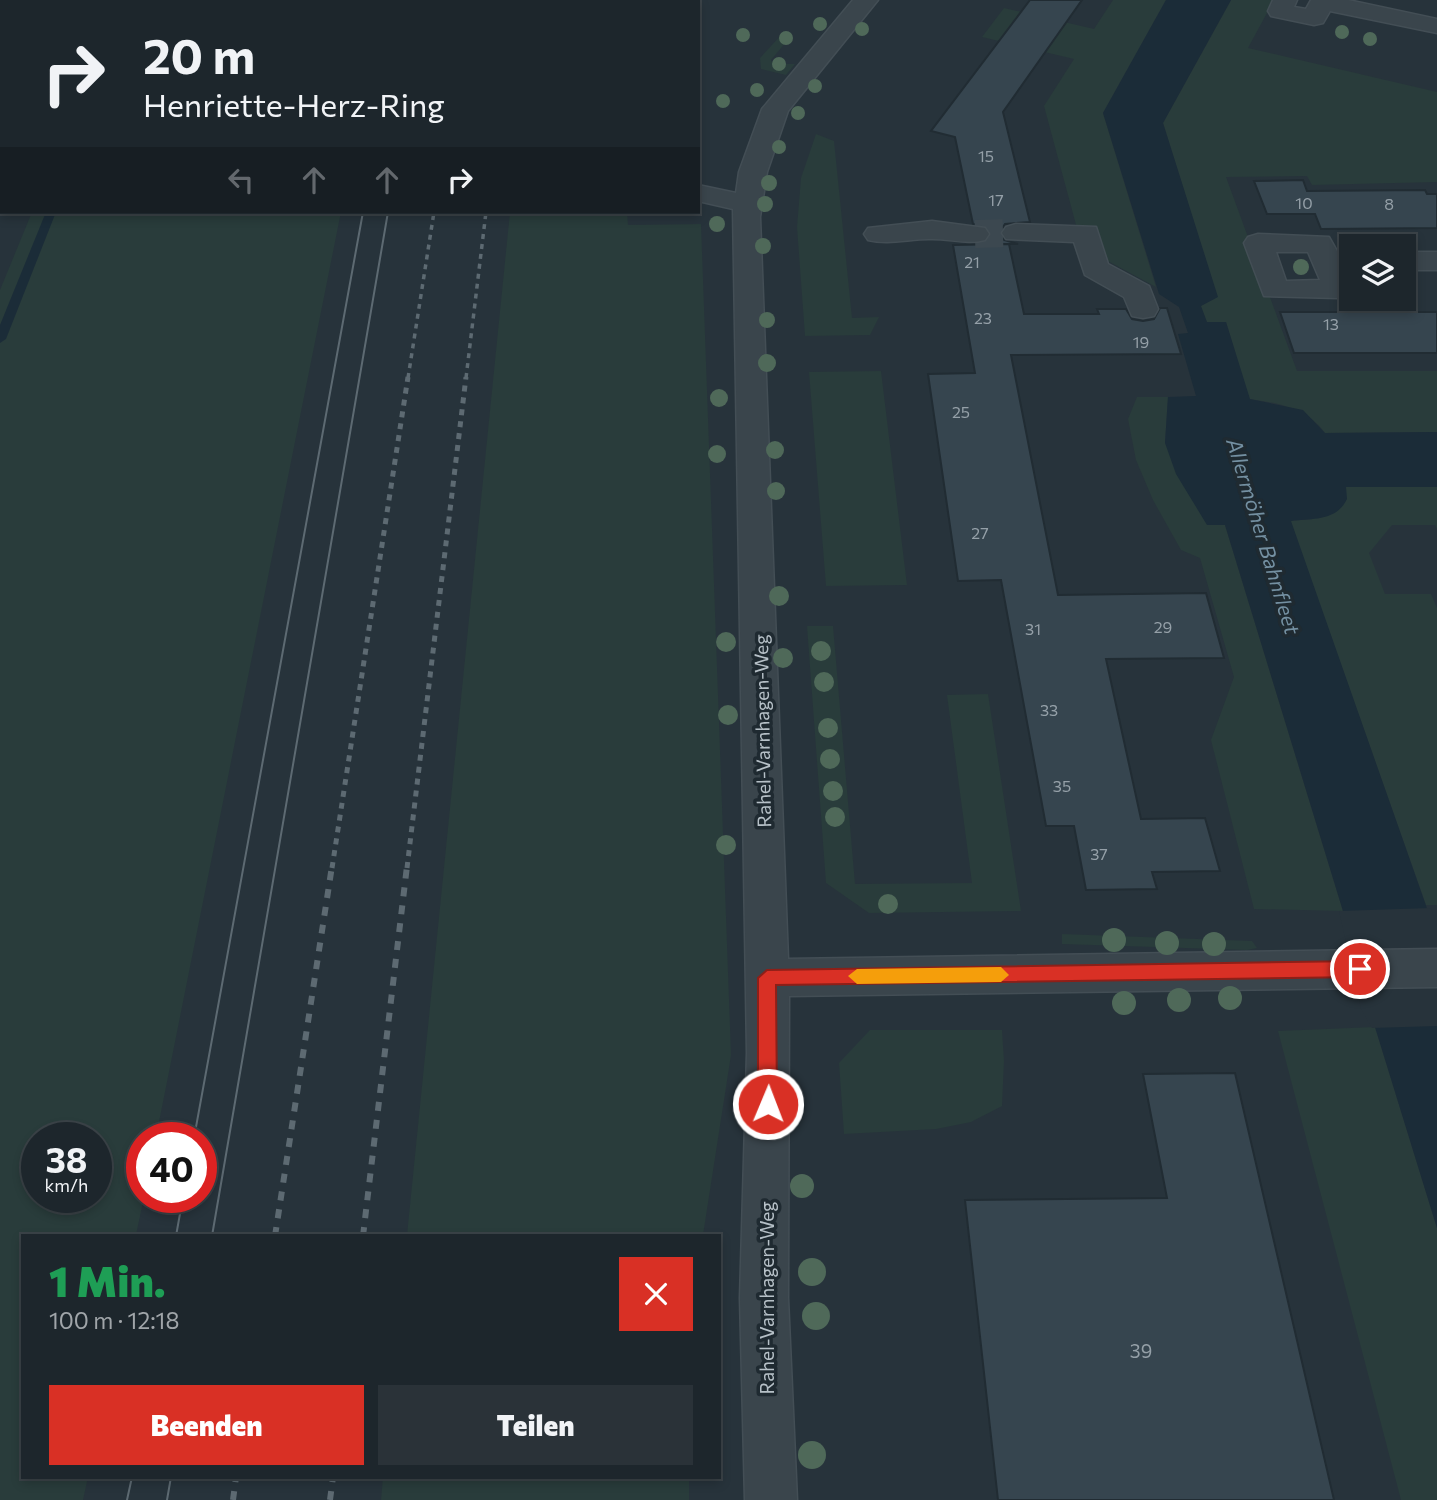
<!DOCTYPE html>
<html lang="de">
<meta charset="utf-8">
<style>
:root{--surface:#1d262c;--page:#2a3238;--text:#f1f3f6;--muted:#a0a5a9;--line:#3b4348;--accent:#d93025}
body{margin:0;font-family:Commissioner,sans-serif;background:var(--page);color:var(--text);height:100vh;display:flex;flex-direction:column;font-size:26px;white-space:nowrap}
*{box-sizing:border-box;margin:0}
p{font-size:23px;color:var(--muted)}
.icon{flex:none;width:38px;height:38px;fill:none;stroke:currentColor;stroke-width:2;stroke-linecap:round;stroke-linejoin:round}
.map{position:relative;flex:1;overflow:hidden}
.drawer{position:absolute;left:21px;top:1234px;width:700px;height:245px;display:flex;flex-direction:column;background:var(--surface);border-radius:0px;box-shadow:0 4px 10px #0003,0 0 0 2px var(--line)}
.drawer>*{flex:none}
.banner{position:absolute;left:0px;top:0px;width:700px;height:214px;box-shadow:0 4px 10px #0003,0 0 0 2px var(--line);background:#1d262c;color:var(--text);overflow:hidden}
.controls{position:absolute;left:1339px;top:234px;display:grid;gap:14px}
.controls a{display:grid;place-items:center;width:77px;height:77px;border-radius:0px;background:var(--surface);box-shadow:0 4px 10px #0003,0 0 0 2px var(--line);font-size:35px}
.speed{position:absolute;left:21px;top:1122px;display:flex;gap:14px;font-size:35px;font-weight:700;text-align:center}
.speed>*{display:grid;place-content:center;width:91px;height:91px;border-radius:50%;background:var(--surface);box-shadow:0 4px 10px #0003,0 0 0 2px var(--line);line-height:1}
.speed small{font-size:18px;font-weight:400}
.speed .limit{border:10px solid #d22;background:#fff;color:#111}
.pin{position:absolute;display:grid;place-items:center;width:60px;height:60px;color:#fff;margin:-30px;border:4px solid #fff;border-radius:50%;box-shadow:0 2px 7px #0007}
.me{position:absolute;width:77px;margin:-38px;rotate:1deg;stroke-linejoin:round;filter:drop-shadow(0 0 5px #0008)}
.turn{display:flex;align-items:center;gap:24px;height:147px;padding:0 28px;font-size:32px}
.turn .icon{width:91px;height:91px;stroke-width:2.5}
.turn b{display:block;font-size:49px;line-height:60px}
.lanes{display:flex;align-items:center;height:66px;padding:0 28px;background:#0003;justify-content:center;gap:35px;direction:ltr}
.lanes .off{opacity:.35}
.round{display:grid;place-items:center;flex:none;width:74px;height:74px;border-radius:0px;background:var(--page)}
.headline{display:flex;align-items:center;justify-content:space-between;height:119px;padding:0 28px}
h1{font-size:42px;font-weight:800;line-height:52px;color:#1e9e55}
.action{display:flex;gap:14px;margin-top:auto;padding:14px 28px}
.action a{flex:1;height:80px;border-radius:0px;background:var(--accent);color:#fff;font-size:28px;font-weight:800;line-height:80px;text-align:center}
.action a+a{background:var(--page);color:var(--text)}
.map>svg:first-child{display:block}
.green{fill:#293c3b;fill-rule:evenodd}
.water{fill:#1b2c38}
.pier{fill:#27333b}
.lines{fill:none;stroke-linecap:round;stroke-linejoin:round}
.stream{fill:#1b2c38;fill-rule:evenodd}
.building{fill:#36454f;stroke:#212c33;stroke-width:2}
.minor-tunnel{stroke:#3c4850;stroke-width:28;stroke-dasharray:28 14;stroke-linecap:butt}
.minor-casing{stroke:#434e55;stroke-width:3}
.minor{fill:#3a454c;fill-rule:evenodd}
.tram{stroke:#5d6a72;stroke-width:2}
.rail-far2{stroke:#5d6a72;stroke-width:3.5;stroke-dasharray:5 5;stroke-linecap:butt}
.rail-far1{stroke:#5d6a72;stroke-width:5;stroke-dasharray:6 6;stroke-linecap:butt}
.rail{stroke:#5d6a72;stroke-width:6;stroke-dasharray:9 9;stroke-linecap:butt}
.tree{fill:#4f6959}
.route{fill:#d93025;stroke:#8d1f18;stroke-width:2}
.slow{fill:#f59e0b}
.labels{text-anchor:middle;dominant-baseline:central;stroke-width:7;stroke-linejoin:round;paint-order:stroke}
.number-label{font-size:16px;fill:#95a0a8}
.street-label{font-size:19px;fill:#b6c0c7;stroke:#1f2a31}
.near-number-label{font-size:19px;fill:#95a0a8}
.water-label{font-size:21px;font-style:italic;fill:#7490a2;stroke:#1f2a31}
</style>
<div class="map">
<svg width="1437" height="1500" viewBox="0 0 1437 1500">
<rect width="100%" height="100%" fill="#27333b"/>
<g class="green">
<polygon points="1113,0 1166,0 1103,113 1156,287 1082,247 1044,106 1074,59 982,37 1004,8 1094,29"/>
<path d="M 1231,0 L 1274,0 L 1248,48 L 1437,92 L 1437,182 L 1312,185 L 1307,176 L 1226,177 L 1297,371 L 1437,371 L 1437,432 L 1325,433 C 1307,408 1278,403 1249,399 L 1226,322 L 1207,323 L 1200,306 L 1217,297 L 1163,123 Z"/>
<polygon points="782,34 791,36 771,60 773,64 795,64 786,75 761,69 760,58"/>
<polygon points="816,134 834,141 852,318 879,317 870,335 805,336 797,227 801,178"/>
<path d="M 32,212 L 341,212 L 156,1137 L 142,1138 L 144,1197 L 136,1235 L 23,1236 L 23,1477 L 88,1477 L 83,1500 L 0,1500 L 0,290 ZM 37,1138 L 96,1138 L 96,1197 L 37,1197 Z"/>
<polygon points="510,212 627,212 628,225 701,224 731,1055 703,1235 407,1235"/>
<polygon points="881,371 907,585 826,586 809,372"/>
<polygon points="1137,397 1168,397 1165,443 1225,525 1343,911 1254,909 1211,740 1234,677 1200,558 1181,550 1153,500 1136,460 1128,419"/>
<polygon points="1345,487 1437,487 1437,529 1435,525 1392,525 1369,553 1385,594 1431,594 1437,608 1437,905 1426,905 1290,521 1312,519"/>
<polygon points="807,626 833,626 855,884 972,883 947,695 988,694 1021,911 869,913 826,883"/>
<polygon points="1062,934 1252,941 1257,948 1247,950 1062,944"/>
<polygon points="1375,1027 1437,1228 1437,1500 1401,1500 1278,1031"/>
<polygon points="870,1030 1002,1030 1004,1061 1002,1106 971,1122 936,1129 844,1134 839,1063"/>
<polygon points="383,1477 689,1477 689,1500 381,1500"/>
</g>
<path class="water" d="M 1166,0 L 1231,0 L 1163,123 L 1218,297 L 1201,306 L 1207,322 L 1226,322 L 1250,399 L 1303,410 L 1325,433 L 1437,432 L 1437,487 L 1346,487 L 1347,499 C 1336,522 1312,518 1291,521 L 1437,937 L 1437,1228 L 1375,1027 L 1365,1008 L 1343,911 L 1225,525 L 1207,525 L 1176,474 L 1165,443 L 1168,397 L 1196,396 L 1178,334 L 1188,333 L 1179,307 L 1159,294 L 1103,113 Z"/>
<polygon class="pier" points="1431,908 1437,926 1437,1026 1372,1028 1361,1009 1339,911"/>
<g class="lines">
<g class="stream">
<polygon points="132,0 140,0 131,2"/>
<polygon points="46,212 56,212 6,339 0,343 0,325"/>
</g>
</g>
<g class="building">
<polygon points="1030,0 1082,0 1003,112 1030,222 1005,224 1000,232 1004,240 1018,244 979,244 987,241 991,233 985,225 973,224 955,137 931,131"/>
<polygon points="1303,180 1307,191 1425,190 1427,194 1437,194 1437,228 1321,229 1315,214 1267,214 1254,181"/>
<polygon points="1009,244 1024,314 1099,314 1097,309 1126,309 1132,319 1143,321 1154,319 1160,308 1167,308 1181,354 1011,355 1058,595 1206,593 1224,658 1106,659 1141,819 1205,818 1220,871 1152,872 1157,889 1086,890 1074,826 1046,826 1001,580 958,581 928,374 975,373 953,245"/>
<polygon points="1280,312 1437,312 1437,353 1294,353"/>
<polygon points="1235,1073 1334,1500 998,1500 965,1200 1167,1198 1143,1074"/>
</g>
<g class="lines">
<polyline class="minor-tunnel" points="975,234 1016,233"/>
<g class="minor-casing">
<g id="minor">
<polygon points="853,0 878,0 788,111 767,172 760,217 788,959 1437,949 1437,987 789,996 788,1298 797,1500 745,1500 740,1298 747,1053 733,209 698,201 698,185 736,193 739,172 762,109"/>
<polygon points="1273,0 1297,0 1294,7 1306,9 1311,0 1348,0 1437,19 1437,33 1330,11 1323,23 1314,25 1271,16 1268,11"/>
<path d="M 932,221 L 985,228 L 989,234 L 985,240 C 967,245 948,238 929,239 C 909,239 888,245 868,240 L 864,234 L 868,228 Z"/>
<polygon points="1016,224 1096,227 1108,264 1149,286 1158,309 1154,316 1143,318 1132,316 1124,297 1085,275 1074,242 1006,239 1002,233 1006,227"/>
<path d="M 1258,234 L 1329,237 L 1338,253 L 1351,253 L 1351,271 L 1345,271 L 1351,292 L 1338,298 L 1264,296 L 1244,243 L 1248,237 ZM 1276,252 L 1308,252 L 1320,280 L 1286,281 Z"/>
<rect x="1404" y="252" width="33" height="18"/>
</g>
</g>
<use href="#minor" class="minor"/>
<g class="tram">
<polyline points="194,1138 363,212"/>
<polyline points="176,1236 183,1197"/>
<polyline points="212,1236 388,212"/>
<polyline points="127,1500 132,1477"/>
<polyline points="167,1500 171,1477"/>
</g>
<g class="rail-far2">
<polyline points="408,378 434,212"/>
<polyline points="466,378 486,212"/>
</g>
<g class="rail-far1">
<polyline points="332,868 408,377"/>
<polyline points="407,868 466,377"/>
</g>
<g class="rail">
<polyline points="275,1236 332,866"/>
<polyline points="363,1236 407,866"/>
<polyline points="233,1500 236,1477"/>
<polyline points="330,1500 333,1477"/>
</g>
</g>
<g class="tree">
<circle cx="820" cy="24" r="7"/>
<circle cx="862" cy="29" r="7"/>
<circle cx="1342" cy="32" r="7"/>
<circle cx="743" cy="35" r="7"/>
<circle cx="786" cy="38" r="7"/>
<circle cx="1370" cy="39" r="7"/>
<circle cx="779" cy="64" r="7"/>
<circle cx="815" cy="86" r="7"/>
<circle cx="757" cy="90" r="7"/>
<circle cx="723" cy="101" r="7"/>
<circle cx="798" cy="113" r="7"/>
<circle cx="779" cy="147" r="7"/>
<circle cx="769" cy="183" r="8"/>
<circle cx="765" cy="204" r="8"/>
<circle cx="717" cy="224" r="8"/>
<circle cx="763" cy="246" r="8"/>
<circle cx="1301" cy="267" r="8"/>
<circle cx="767" cy="320" r="8"/>
<circle cx="767" cy="363" r="9"/>
<circle cx="719" cy="398" r="9"/>
<circle cx="775" cy="450" r="9"/>
<circle cx="717" cy="454" r="9"/>
<circle cx="776" cy="491" r="9"/>
<circle cx="779" cy="596" r="10"/>
<circle cx="726" cy="642" r="10"/>
<circle cx="821" cy="651" r="10"/>
<circle cx="783" cy="658" r="10"/>
<circle cx="824" cy="682" r="10"/>
<circle cx="728" cy="715" r="10"/>
<circle cx="828" cy="728" r="10"/>
<circle cx="830" cy="759" r="10"/>
<circle cx="833" cy="791" r="10"/>
<circle cx="835" cy="817" r="10"/>
<circle cx="726" cy="845" r="10"/>
<circle cx="888" cy="904" r="10"/>
<circle cx="1114" cy="940" r="12"/>
<circle cx="1167" cy="943" r="12"/>
<circle cx="1214" cy="944" r="12"/>
<circle cx="1230" cy="998" r="12"/>
<circle cx="1179" cy="1000" r="12"/>
<circle cx="1124" cy="1003" r="12"/>
<circle cx="802" cy="1186" r="12"/>
<circle cx="812" cy="1272" r="14"/>
<circle cx="816" cy="1316" r="14"/>
<circle cx="812" cy="1455" r="14"/>
</g>
<polygon class="route" points="1360,961 1369,969 1360,977 776,985 777,1104 774,1110 768,1113 761,1110 758,1104 758,978 767,970"/>
<polygon class="slow" points="1001,967 1009,975 1001,982 857,984 848,976 857,969"/>
<g class="labels">
<g class="number-label">
<text x="986" y="155">15</text>
<text x="996" y="199">17</text>
<text x="1304" y="202">10</text>
<text x="1389" y="203">8</text>
<text x="972" y="261">21</text>
<text x="983" y="317">23</text>
<text x="1331" y="323">13</text>
<text x="1141" y="341">19</text>
<text x="961" y="411">25</text>
<text x="980" y="532">27</text>
<text x="1163" y="626">29</text>
<text x="1033" y="628">31</text>
<text x="1049" y="709">33</text>
<text x="1062" y="785">35</text>
<text x="1099" y="853">37</text>
</g>
<g class="street-label">
<text transform="translate(762 731) rotate(-91)">Rahel-Varnhagen-Weg</text>
<text transform="translate(766 1298) rotate(-90)">Rahel-Varnhagen-Weg</text>
</g>
<g class="near-number-label">
<text x="1141" y="1350">39</text>
</g>
<g class="water-label">
<text transform="translate(1264 536) rotate(73)">Allermöher Bahnfleet</text>
</g>
</g>
</svg>
<div class="controls">
<a><svg class="icon" aria-label="layers" viewBox="0 0 24 24"><path d="M12 4l9 5-9 5-9-5zM3 14l9 5 9-5"/></svg></a>
</div>
<div class="speed"><div>38<small>km/h</small></div><div class="limit">40</div></div>
<div class="pin" style="left:1360px;top:969px;background:#d93025"><svg class="icon" aria-label="arrive" viewBox="0 0 24 24"><path d="M6 21V4h12l-3 4 3 4H6"/></svg></div>
<svg class="me" style="left:768px;top:1104px" viewBox="-20 -20 40 40"><circle r="17" fill="#d93025" stroke="#fff" stroke-width="3"/><path d="M0-11L8 9 0 5-8 9z" fill="#fff"/></svg>
<div class="banner">
<div class="turn"><svg class="icon" aria-label="right" viewBox="0 0 24 24"><path d="M7 20v-9h11M14 6l5 5-5 5"/></svg><div><b>20 m</b>Henriette-Herz-Ring</div></div>
<div class="lanes"><svg class="icon off" aria-label="left" viewBox="0 0 24 24"><path d="M17 20v-9H6M10 6l-5 5 5 5"/></svg><svg class="icon off" aria-label="ahead" viewBox="0 0 24 24"><path d="M12 20V5M6 11l6-6 6 6"/></svg><svg class="icon off" aria-label="ahead" viewBox="0 0 24 24"><path d="M12 20V5M6 11l6-6 6 6"/></svg><svg class="icon" aria-label="right" viewBox="0 0 24 24"><path d="M7 20v-9h11M14 6l5 5-5 5"/></svg></div>
</div>
<section class="drawer">
<div class="headline"><div><h1>1 Min.</h1><p>100 m · 12:18</p></div><a class="round" style="background:#d93025;color:#fff"><svg class="icon" aria-label="close" viewBox="0 0 24 24"><path d="M6 6l12 12M18 6L6 18"/></svg></a></div>
<div class="action"><a>Beenden</a><a>Teilen</a></div>
</section>
</div>
